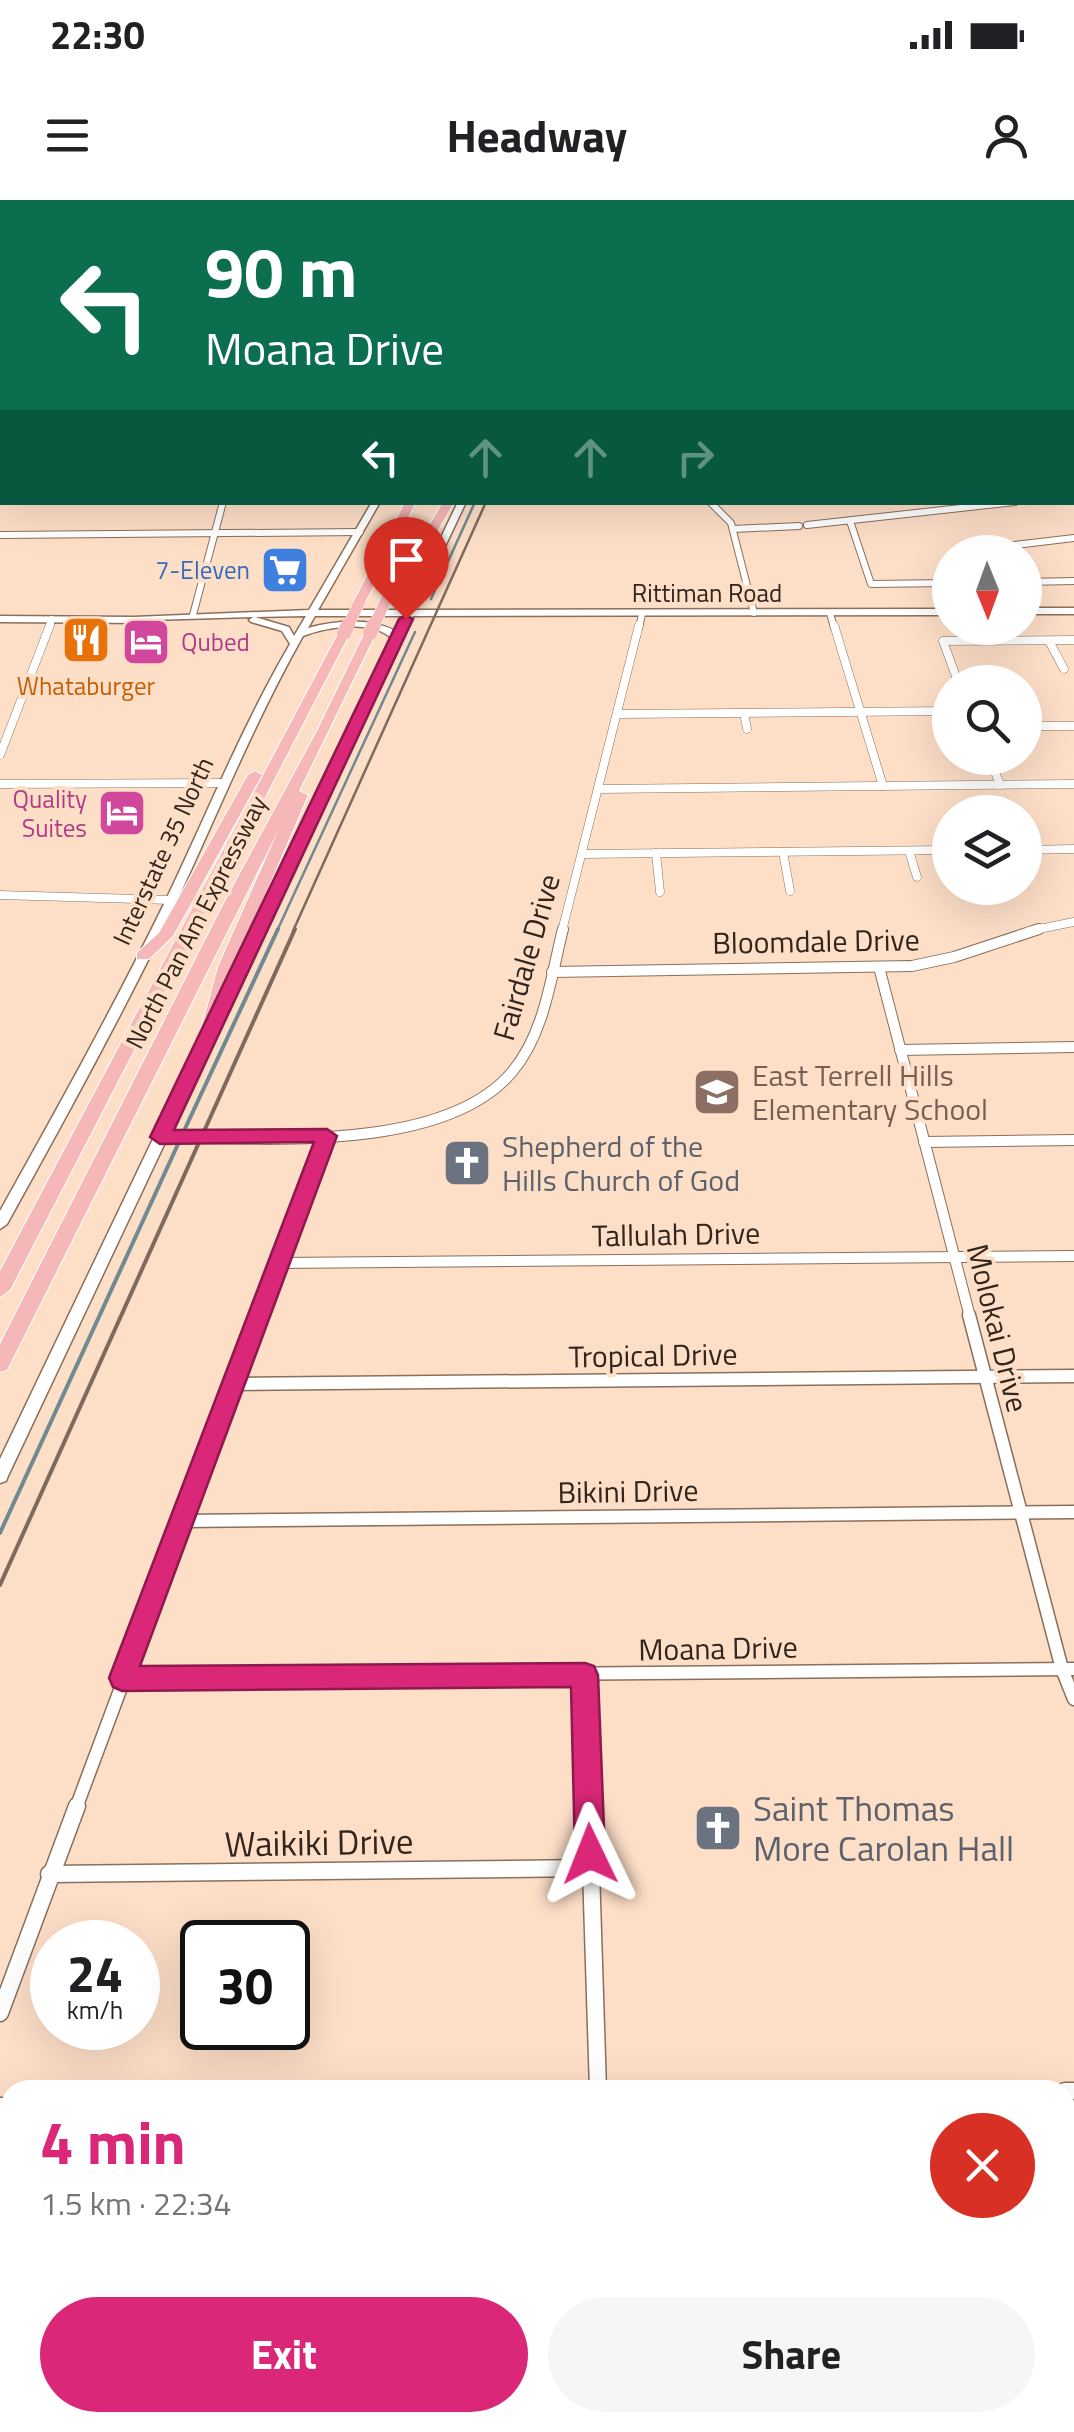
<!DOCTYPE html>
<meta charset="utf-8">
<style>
:root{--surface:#fff;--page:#f6f6f6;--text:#202124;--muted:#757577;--accent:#db2777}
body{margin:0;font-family:"Titillium Web",sans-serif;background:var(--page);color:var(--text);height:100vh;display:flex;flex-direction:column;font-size:38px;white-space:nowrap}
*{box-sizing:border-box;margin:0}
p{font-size:32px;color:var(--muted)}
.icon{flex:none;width:55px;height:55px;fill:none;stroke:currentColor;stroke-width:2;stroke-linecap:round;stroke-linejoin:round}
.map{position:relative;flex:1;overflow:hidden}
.sheet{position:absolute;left:0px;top:1880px;width:1075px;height:352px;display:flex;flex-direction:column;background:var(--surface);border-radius:30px 30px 0 0;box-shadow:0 10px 40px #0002}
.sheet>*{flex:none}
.guide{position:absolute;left:0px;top:0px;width:1075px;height:305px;box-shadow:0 10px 40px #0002;background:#0b6e4f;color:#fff;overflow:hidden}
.needle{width:65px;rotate:179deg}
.fabs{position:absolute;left:932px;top:335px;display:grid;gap:20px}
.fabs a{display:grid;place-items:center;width:110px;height:110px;border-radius:50%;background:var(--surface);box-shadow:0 10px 40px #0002;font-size:50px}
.speed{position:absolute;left:30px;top:1720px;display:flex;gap:20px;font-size:50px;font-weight:700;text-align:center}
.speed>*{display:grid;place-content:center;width:130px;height:130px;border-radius:50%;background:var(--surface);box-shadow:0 10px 40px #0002;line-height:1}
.speed small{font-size:25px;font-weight:400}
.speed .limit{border:5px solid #111;border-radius:15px;background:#fff;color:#111}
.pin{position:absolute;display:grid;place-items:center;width:85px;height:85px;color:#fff;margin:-102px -42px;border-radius:50% 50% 50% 0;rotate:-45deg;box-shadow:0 0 10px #0007}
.pin .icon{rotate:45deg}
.me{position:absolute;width:110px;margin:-55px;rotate:358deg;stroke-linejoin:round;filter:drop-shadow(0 0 8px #0008)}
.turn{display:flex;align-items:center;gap:35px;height:210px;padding:0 40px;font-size:45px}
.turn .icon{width:130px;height:130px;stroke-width:2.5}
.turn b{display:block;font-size:70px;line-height:85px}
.lanes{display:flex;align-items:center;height:95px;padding:0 40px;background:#0003;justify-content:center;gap:50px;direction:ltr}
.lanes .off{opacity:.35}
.round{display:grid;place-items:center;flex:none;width:105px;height:105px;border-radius:52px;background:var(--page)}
.overview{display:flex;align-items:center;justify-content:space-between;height:170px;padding:0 40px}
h1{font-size:60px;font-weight:700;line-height:75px;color:var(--accent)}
.primary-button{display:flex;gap:20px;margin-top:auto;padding:20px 40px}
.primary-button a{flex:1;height:115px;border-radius:60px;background:var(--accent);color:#fff;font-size:40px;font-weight:700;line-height:115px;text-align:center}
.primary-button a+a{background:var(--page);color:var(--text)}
.status{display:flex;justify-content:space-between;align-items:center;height:70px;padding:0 50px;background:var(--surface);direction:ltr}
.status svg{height:28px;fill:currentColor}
header{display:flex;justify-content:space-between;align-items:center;height:130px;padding:0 40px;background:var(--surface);font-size:45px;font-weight:700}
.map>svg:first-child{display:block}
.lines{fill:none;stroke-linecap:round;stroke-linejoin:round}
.stream-far1{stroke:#718a92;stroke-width:2.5}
.stream{stroke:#718a92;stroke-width:4}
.minor-far4-casing{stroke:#8a6f5a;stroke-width:8}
.minor-far3-casing{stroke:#8a6f5a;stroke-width:9}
.minor-far2-casing{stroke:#8a6f5a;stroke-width:12}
.minor-far1-casing{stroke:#8a6f5a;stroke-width:15}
.minor-casing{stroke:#8a6f5a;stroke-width:19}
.tertiary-casing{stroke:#8a6f5a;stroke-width:2}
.secondary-casing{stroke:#8a6f5a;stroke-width:3}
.motorway-casing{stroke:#fff;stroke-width:2}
.minor-far4{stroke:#fff;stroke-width:6}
.minor-far3{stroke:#fff;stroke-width:8}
.minor-far2{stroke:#fff;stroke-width:10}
.minor-far1{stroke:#fff;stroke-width:12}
.minor{stroke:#fff;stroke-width:16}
.tertiary{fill:#fff;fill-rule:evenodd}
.secondary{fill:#fff;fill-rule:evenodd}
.motorway{fill:#f6b7b8;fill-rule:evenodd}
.rail-far1{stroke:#7f6b5e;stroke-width:2.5}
.rail{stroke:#7f6b5e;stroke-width:4}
.motorway-bridge-far1-casing{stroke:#fff;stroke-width:12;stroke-linecap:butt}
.motorway-bridge-casing{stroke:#fff;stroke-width:15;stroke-linecap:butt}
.motorway-bridge-far1{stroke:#f6b7b8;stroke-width:11}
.motorway-bridge{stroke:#f6b7b8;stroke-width:14}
.route{fill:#db2777;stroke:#8e194d;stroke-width:2.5}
.labels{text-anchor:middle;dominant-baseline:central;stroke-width:8;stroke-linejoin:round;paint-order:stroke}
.far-shop-label{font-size:25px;fill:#366cbe;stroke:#fddec7;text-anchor:end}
.far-street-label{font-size:25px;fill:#31251d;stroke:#fddec7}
.far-hotel-label{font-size:25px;fill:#b23c85;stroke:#fddec7;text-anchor:start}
.far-food-label{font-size:25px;fill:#c56008;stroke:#fddec7}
.street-label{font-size:30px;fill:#31251d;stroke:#fddec7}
.education-label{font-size:30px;fill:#785e54;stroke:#fddec7;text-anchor:start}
.worship-label{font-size:30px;fill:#5b616d;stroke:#fddec7;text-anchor:start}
.near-worship-label{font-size:35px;fill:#5b616d;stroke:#fddec7;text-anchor:start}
.near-street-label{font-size:35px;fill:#31251d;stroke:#fddec7}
</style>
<div class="status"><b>22:30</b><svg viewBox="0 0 49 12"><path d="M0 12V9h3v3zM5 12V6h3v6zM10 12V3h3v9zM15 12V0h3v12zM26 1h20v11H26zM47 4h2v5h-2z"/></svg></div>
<header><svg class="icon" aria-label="menu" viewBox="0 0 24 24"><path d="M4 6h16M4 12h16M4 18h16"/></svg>Headway<svg class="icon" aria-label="person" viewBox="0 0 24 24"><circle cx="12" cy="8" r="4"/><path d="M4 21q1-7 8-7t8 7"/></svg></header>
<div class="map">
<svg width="1074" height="2232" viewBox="0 0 1074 2232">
<rect width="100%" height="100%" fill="#fddec7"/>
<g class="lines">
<g class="stream-far1">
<polyline points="742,2 755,0"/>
<polyline points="431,399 475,302"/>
<polyline points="277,731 415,432"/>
</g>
<g class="stream">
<polyline points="183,933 278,729"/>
<polyline points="0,1333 179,942"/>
</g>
<g class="minor-far4-casing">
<g id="minor-far4">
<polyline points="0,212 2,207"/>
<polyline points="710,302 731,323 754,413"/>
<polyline points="850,321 871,384 950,383"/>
<polyline points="807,325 1015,302"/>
<polyline points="733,329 799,326"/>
<polyline points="0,335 360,332"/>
<polyline points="956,352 1074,338"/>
<polyline points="1025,382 1074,381"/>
<polyline points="830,413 834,428"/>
<polyline points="193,415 223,302"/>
<polyline points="49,428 52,419"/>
<polyline points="639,428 642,414"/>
</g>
</g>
<g class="minor-far3-casing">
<g id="minor-far3">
<polyline points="834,425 883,586"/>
<polyline points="1049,441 1064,469"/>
<polyline points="958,482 943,441 1074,440"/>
<polyline points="744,513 747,529"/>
<polyline points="618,514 950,511"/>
<polyline points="1025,526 1074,526"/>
<polyline points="0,555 50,425"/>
<polyline points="990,558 1000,585"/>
<polyline points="0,584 222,583"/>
<polyline points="599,589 1074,584"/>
<polyline points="1025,650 1074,649"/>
<polyline points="909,651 917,677"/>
<polyline points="783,652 790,691"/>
<polyline points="656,653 660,692"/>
<polyline points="582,654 950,650"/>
<polyline points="0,695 171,700"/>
<polyline points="562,731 639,425"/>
<polyline points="1029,731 1074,722"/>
</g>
</g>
<g class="minor-far2-casing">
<g id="minor-far2">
<polyline points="879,767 970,1117"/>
<polyline points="552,772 912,766 954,757 1039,729"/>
<polyline points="900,850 1074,847"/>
<path d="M 160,937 C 258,938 443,954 512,872 C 545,833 551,776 563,729"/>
<polyline points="924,942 1074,940"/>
<polyline points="278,1063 1074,1056"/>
<polyline points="259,1117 327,935"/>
</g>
</g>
<g class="minor-far1-casing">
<g id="minor-far1">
<polyline points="969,1115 1062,1469 1074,1499"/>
<polyline points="233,1184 1074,1176"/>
<polyline points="182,1321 1074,1312"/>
<polyline points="585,1475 589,1608"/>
<polyline points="122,1478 1074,1469"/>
<polyline points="76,1608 260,1115"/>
</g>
</g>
<g class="minor-casing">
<g id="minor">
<polyline points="589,1606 598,1890"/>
<polyline points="49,1674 591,1668"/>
<polyline points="0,1813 77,1606"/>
<polyline points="1065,1891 1074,1891"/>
<polyline points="0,1906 10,1906"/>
</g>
</g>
<g class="tertiary-casing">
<g id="tertiary">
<polygon points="1015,0 1012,2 1007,2 1009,0"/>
<rect x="1072" y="244" width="2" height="4"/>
</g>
</g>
<g class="secondary-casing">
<g id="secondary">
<path d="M 372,302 L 380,302 L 318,410 L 406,410 L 458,302 L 466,302 L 415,410 L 950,409 L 950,415 L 413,416 L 8,1276 L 6,1281 L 0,1283 L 0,1259 L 392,439 C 373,419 327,427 303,436 C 254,523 217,615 175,705 C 123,814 65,919 7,1024 L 0,1029 L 0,1011 C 56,911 112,810 163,706 C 205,619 241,528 290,444 L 282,431 L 251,422 L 249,420 L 253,417 L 150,420 L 146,423 L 0,422 L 0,416 L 134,417 L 309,410 ZM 306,416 L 294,436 L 289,427 L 255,417 ZM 315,416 L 404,416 L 396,431 C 369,418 337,420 308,428 Z"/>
<rect x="1025" y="408" width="49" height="6"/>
<rect x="1065" y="2165" width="9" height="24"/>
<rect x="0" y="2184" width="10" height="24"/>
</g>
</g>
<g class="motorway-casing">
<g id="motorway">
<polygon points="470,0 478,0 478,2 471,2"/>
<polygon points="500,0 508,0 510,2 502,2"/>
<polygon points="405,302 416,302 366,401 356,404 354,401"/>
<polygon points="443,302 454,302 411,378 390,403 382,403 380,400 400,376"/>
<polygon points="340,430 350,433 10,1090 0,1097 0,1071"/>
<polygon points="366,430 376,433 299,591 308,595 234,767 217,830 209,835 201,830 218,767 279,629 10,1164 7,1170 0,1172 0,1144 224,703 317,531"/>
<polygon points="255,571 262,575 173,736 149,759 137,759 137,753 159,733 248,575"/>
</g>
</g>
<use href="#minor-far4" class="minor-far4"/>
<use href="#minor-far3" class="minor-far3"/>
<use href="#minor-far2" class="minor-far2"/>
<use href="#minor-far1" class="minor-far1"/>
<use href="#minor" class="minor"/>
<use href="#tertiary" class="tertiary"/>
<use href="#secondary" class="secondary"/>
<use href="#motorway" class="motorway"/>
<polyline class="rail-far1" points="293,731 486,302"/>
<polyline class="rail" points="0,1385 295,729"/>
<g class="motorway-bridge-far1-casing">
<g id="motorway-bridge-far1">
<polyline points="347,428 360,401"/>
<polyline points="373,428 386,400"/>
</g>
</g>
<g class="motorway-bridge-casing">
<g id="motorway-bridge">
<polyline points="344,433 348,425"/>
<polyline points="370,433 374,425"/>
</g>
</g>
<use href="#motorway-bridge-far1" class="motorway-bridge-far1"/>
<use href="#motorway-bridge" class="motorway-bridge"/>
</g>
<polygon class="route" points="406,415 413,419 174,930 327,929 337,936 140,1466 585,1463 594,1466 598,1475 605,1654 601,1664 590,1668 580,1664 575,1654 571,1487 122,1491 113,1487 109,1478 314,942 160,944 150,937 399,419"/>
<defs>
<g id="supermarket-square" transform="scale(2.5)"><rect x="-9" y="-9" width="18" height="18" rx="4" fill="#3f7fe0" stroke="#fddec7"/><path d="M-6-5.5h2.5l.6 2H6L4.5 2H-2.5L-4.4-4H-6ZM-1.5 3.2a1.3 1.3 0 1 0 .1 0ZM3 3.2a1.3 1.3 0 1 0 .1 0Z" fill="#fff"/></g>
<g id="restaurant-square" transform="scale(2.5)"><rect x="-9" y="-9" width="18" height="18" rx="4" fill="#e8710a" stroke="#fddec7"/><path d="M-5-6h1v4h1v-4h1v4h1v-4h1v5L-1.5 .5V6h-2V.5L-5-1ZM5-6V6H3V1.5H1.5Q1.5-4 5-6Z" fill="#fff"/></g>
<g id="hotel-square" transform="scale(2.5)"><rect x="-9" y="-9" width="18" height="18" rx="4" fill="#d1479c" stroke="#fddec7"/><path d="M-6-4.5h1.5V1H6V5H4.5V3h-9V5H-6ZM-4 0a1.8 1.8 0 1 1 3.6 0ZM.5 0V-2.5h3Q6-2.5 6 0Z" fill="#fff"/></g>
<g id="school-square" transform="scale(2.5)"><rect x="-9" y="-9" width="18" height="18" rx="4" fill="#8d6e63" stroke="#fddec7"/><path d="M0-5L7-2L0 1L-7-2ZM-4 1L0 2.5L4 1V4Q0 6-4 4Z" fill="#fff"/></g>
<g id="church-square" transform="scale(2.5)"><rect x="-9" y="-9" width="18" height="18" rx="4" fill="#6b7280" stroke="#fddec7"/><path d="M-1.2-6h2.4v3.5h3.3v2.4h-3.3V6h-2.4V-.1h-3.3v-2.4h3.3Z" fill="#fff"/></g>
</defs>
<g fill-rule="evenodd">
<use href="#supermarket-square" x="285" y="370"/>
<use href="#restaurant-square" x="86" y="440"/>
<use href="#hotel-square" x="146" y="442"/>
<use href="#hotel-square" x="122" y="613"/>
<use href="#school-square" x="717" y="892"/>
<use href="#church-square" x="467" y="963"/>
<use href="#church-square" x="718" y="1628"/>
</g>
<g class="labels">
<g class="far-shop-label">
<text x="250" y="370">7-Eleven</text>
</g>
<g class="far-street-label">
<text x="707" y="393">Rittiman Road</text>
<text transform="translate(163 651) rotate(-65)">Interstate 35 North</text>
<text transform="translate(196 722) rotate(-63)">North Pan Am Expressway</text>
</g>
<g class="far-hotel-label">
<text x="181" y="442">Qubed</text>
<text x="87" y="599" text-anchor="end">Quality<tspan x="87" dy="29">Suites</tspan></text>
</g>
<g class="far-food-label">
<text x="86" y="486">Whataburger</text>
</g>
<g class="street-label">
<text transform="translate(816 741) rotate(-1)">Bloomdale Drive</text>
<text transform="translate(526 757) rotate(-74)">Fairdale Drive</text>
<text transform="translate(676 1034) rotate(-1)">Tallulah Drive</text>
<text transform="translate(998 1128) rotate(76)">Molokai Drive</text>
<text transform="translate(653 1155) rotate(-1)">Tropical Drive</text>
<text transform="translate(628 1291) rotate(-1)">Bikini Drive</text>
<text transform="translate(718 1448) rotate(-1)">Moana Drive</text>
</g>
<g class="education-label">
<text x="752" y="875">East Terrell Hills<tspan x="752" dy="34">Elementary School</tspan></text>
</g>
<g class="worship-label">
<text x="502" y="946">Shepherd of the<tspan x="502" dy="34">Hills Church of God</tspan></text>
</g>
<g class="near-worship-label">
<text x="753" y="1608">Saint Thomas<tspan x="753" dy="40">More Carolan Hall</tspan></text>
</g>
<g class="near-street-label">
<text transform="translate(319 1642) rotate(-1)">Waikiki Drive</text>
</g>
</g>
</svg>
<div class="fabs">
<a><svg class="needle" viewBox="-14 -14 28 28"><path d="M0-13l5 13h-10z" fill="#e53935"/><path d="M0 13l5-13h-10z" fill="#757577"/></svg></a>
<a><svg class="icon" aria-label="search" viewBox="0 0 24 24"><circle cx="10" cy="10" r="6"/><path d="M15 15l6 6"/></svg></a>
<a><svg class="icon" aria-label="layers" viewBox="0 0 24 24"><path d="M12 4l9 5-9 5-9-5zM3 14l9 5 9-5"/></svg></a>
</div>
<div class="speed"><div>24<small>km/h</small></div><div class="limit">30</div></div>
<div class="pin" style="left:406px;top:419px;background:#d93025"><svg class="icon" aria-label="arrive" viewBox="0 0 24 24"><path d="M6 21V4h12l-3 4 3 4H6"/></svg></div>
<svg class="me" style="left:590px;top:1654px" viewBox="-20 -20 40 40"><path d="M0-17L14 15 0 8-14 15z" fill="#db2777" stroke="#fff" stroke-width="4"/></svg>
<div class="guide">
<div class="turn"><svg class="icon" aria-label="left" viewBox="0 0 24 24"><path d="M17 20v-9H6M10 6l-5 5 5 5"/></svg><div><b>90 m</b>Moana Drive</div></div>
<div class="lanes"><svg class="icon" aria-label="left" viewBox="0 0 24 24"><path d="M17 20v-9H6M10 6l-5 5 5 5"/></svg><svg class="icon off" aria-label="ahead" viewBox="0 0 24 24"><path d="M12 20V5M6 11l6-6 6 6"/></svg><svg class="icon off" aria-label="ahead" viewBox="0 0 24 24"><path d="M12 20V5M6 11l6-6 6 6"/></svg><svg class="icon off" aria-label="right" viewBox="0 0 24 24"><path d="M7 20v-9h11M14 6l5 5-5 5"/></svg></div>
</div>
<section class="sheet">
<div class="overview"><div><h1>4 min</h1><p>1.5 km · 22:34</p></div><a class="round" style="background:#d93025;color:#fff"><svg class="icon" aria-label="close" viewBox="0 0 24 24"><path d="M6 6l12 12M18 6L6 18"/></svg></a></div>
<div class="primary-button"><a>Exit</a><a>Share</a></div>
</section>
</div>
